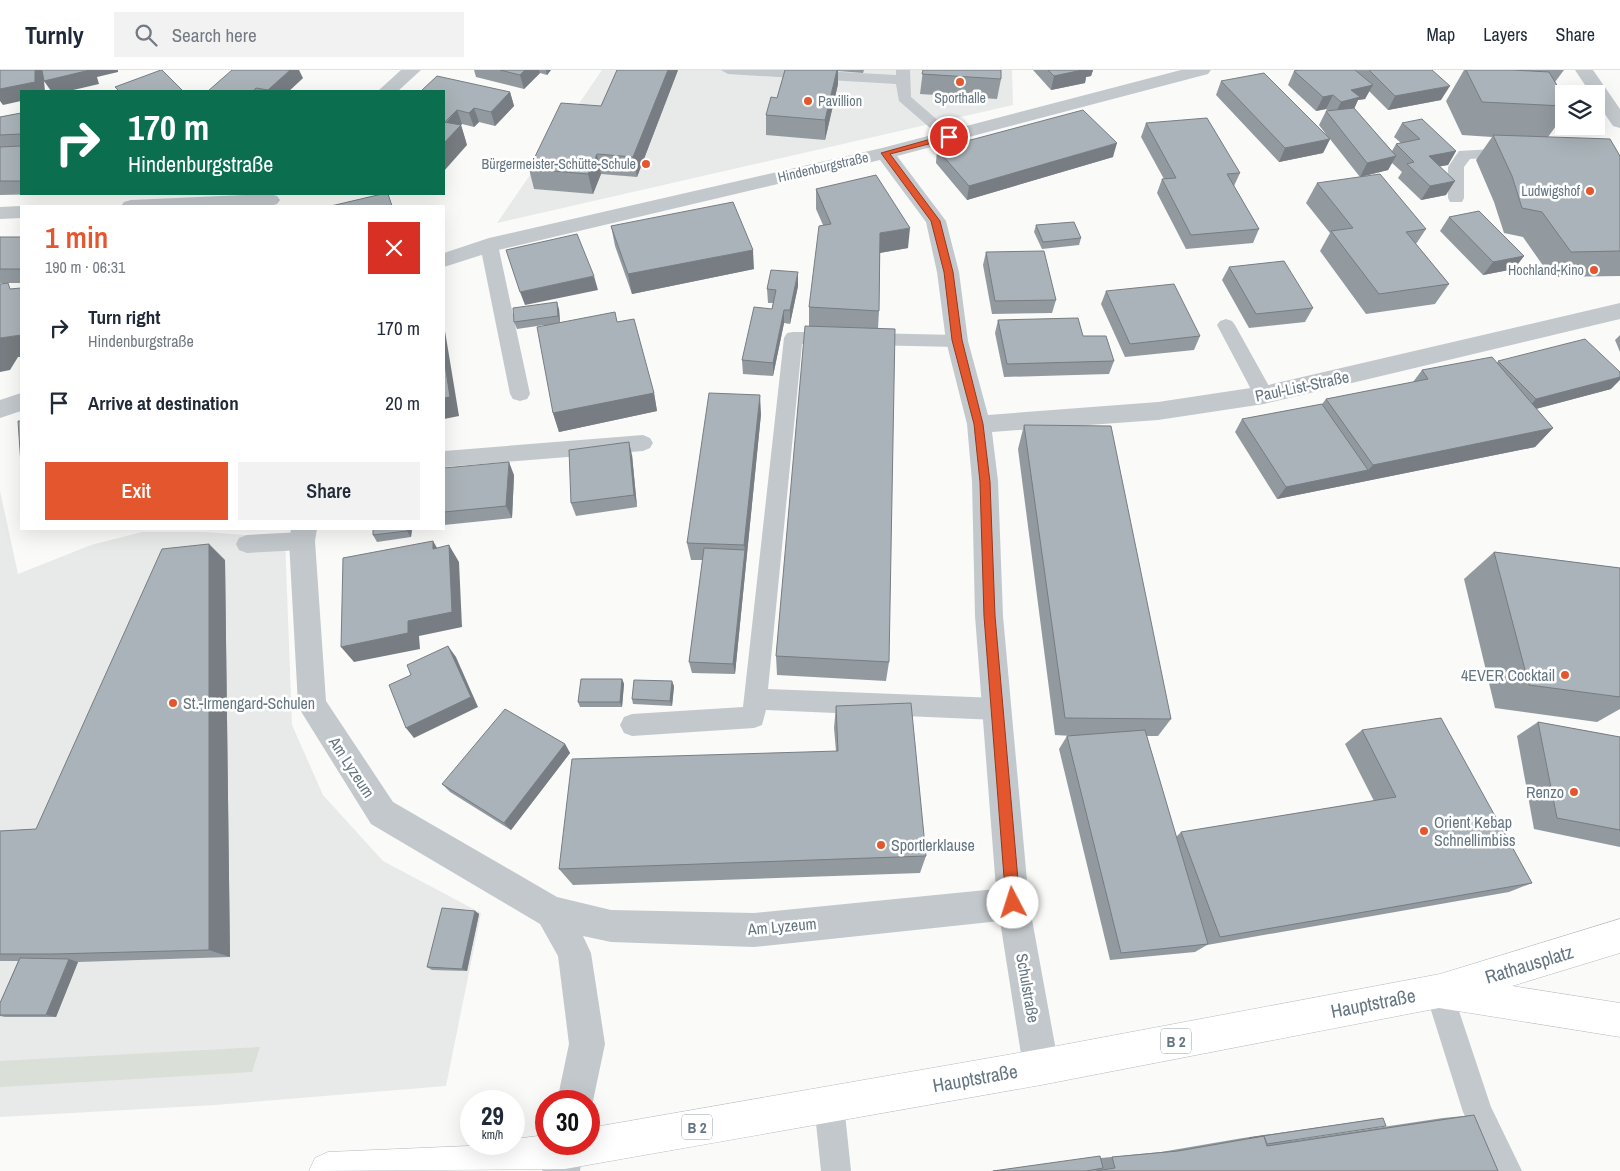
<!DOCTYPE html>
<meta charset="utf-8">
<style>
:root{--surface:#fff;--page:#f2f2f3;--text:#1f2937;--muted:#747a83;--line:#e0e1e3;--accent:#e4572e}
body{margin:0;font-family:"Archivo Narrow",sans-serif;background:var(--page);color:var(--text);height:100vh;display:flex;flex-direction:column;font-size:19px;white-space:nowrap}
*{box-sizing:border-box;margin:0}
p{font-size:16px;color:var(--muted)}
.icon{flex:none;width:28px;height:28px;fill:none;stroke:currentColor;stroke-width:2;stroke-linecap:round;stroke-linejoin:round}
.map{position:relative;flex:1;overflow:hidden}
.sheet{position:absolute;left:20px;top:135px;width:425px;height:325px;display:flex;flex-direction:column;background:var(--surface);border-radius:0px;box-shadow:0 5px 20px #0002}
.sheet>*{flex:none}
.guide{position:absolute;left:20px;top:20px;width:425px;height:105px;border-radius:0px;box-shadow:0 5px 20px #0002;background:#0b6e4f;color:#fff;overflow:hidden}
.tools{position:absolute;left:1555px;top:15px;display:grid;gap:10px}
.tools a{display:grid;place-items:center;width:50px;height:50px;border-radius:0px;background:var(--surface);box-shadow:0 5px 20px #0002;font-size:25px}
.speed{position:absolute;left:460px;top:1020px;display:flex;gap:10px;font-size:25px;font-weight:700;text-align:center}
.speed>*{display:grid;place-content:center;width:65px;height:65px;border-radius:50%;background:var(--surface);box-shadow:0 5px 20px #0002;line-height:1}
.speed small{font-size:12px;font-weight:400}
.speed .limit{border:8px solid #d22;background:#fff;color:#111}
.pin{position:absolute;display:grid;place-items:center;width:42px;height:42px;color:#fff;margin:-21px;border:2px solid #fff;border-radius:50%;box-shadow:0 1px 5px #0007}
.me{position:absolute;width:55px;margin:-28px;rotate:355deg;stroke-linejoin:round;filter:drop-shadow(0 0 4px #0008)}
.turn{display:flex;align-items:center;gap:18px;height:105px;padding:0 25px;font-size:22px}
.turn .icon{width:65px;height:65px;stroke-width:2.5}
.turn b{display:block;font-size:35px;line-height:42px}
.round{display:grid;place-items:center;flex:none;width:52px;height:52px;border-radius:0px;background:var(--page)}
.summary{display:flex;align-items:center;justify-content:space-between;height:85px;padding:0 25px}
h1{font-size:30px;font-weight:600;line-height:38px;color:var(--accent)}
.action{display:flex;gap:10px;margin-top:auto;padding:10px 25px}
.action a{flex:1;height:58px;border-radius:0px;background:var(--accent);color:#fff;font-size:20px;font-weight:600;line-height:58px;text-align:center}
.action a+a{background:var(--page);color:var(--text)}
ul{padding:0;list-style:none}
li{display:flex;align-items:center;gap:15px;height:75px;padding:0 25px}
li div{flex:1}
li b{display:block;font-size:19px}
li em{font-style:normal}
header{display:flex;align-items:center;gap:30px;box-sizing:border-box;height:70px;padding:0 25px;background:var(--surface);border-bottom:1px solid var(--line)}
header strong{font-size:24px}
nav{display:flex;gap:28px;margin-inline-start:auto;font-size:18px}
.search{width:350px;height:45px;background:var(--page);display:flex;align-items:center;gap:12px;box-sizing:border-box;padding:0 18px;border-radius:0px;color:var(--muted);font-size:19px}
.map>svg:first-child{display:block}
.built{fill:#e8e9e9}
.green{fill:#dadfd7}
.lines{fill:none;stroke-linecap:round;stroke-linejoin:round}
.primary-casing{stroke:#b5babe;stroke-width:1}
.lane{fill:#c3c8cc;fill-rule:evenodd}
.street{fill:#c3c8cc;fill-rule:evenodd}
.primary{fill:#fff;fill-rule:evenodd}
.wall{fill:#929a9f}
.shaded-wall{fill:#777d82}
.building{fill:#aab3b9;stroke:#777d82}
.route{fill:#e4572e;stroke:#94391e}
.poi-dot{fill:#e4572e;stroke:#fff;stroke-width:2}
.labels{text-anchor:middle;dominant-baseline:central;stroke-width:5;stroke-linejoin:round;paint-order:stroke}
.far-poi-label{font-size:14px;fill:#657683;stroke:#fff;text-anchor:end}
.far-street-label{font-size:14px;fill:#657683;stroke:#fff}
.shield{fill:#fff;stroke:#939fa8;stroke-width:1}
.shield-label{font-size:15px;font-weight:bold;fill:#657683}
.street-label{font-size:16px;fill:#657683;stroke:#fff}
.poi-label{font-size:16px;fill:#657683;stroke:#fff;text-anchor:start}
.near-street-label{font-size:19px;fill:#657683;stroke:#fff}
</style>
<header>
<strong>Turnly</strong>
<div class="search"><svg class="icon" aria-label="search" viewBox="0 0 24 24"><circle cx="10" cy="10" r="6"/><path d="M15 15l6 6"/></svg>Search here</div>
<nav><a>Map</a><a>Layers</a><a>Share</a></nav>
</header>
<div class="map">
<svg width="1620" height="1101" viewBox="0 0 1620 1101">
<rect width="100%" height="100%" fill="#fafaf8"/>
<g class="built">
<polygon points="602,0 1012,0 1013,35 497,153"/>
<polygon points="0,421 18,504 91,475 142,462 205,462 285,468 292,655 323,725 383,791 481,843 446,1016 215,1035 0,1047"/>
</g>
<polygon class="green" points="260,977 252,1002 0,1017 0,991"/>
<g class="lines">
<g class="primary-casing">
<polygon id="primary" points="1620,849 1620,883 1512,916 1620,933 1620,967 1439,938 1041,1015 565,1099 309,1101 315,1088 328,1082 514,1074 514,1069 546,1065 546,1074 589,1074 589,1058 1041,979 1440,904"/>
</g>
<g class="lane">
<polygon points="721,0 803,0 896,5 896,0 910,0 911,27 957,67 949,72 944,70 899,31 896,14 728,4"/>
<polygon points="1510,78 1518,83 1516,86 1470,89 1464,97 1464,128 1462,132 1450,132 1448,128 1448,97 1459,81"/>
<polygon points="489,169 495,171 498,175 530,324 527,329 520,331 513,329 510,324 480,175 483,171"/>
<polygon points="1226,249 1232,251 1235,255 1274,325 1271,330 1264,332 1257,330 1254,325 1217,255 1220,251"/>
<polygon points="793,262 834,262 840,263 843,268 840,273 802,274 768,619 997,628 1005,631 1009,639 1005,647 997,650 766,640 762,655 754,658 632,666 624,663 620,655 624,647 632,644 743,637 784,268 787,263"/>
<polygon points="866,263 957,265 964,266 966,271 964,276 957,277 866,275 859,274 857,269 859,264"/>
<polygon points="643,365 650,368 653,373 650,378 643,381 444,397 444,381"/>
<polygon points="302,462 310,465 313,471 310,477 302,480 247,483 239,480 236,474 239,468 247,465"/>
<polygon points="1439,907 1449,911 1491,1037 1522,1101 1491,1101 1463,1042 1425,921 1429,911"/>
<polygon points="829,1019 839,1024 844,1034 851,1101 821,1101 814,1034 819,1024"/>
</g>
<g class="street">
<polygon points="401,0 421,0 398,21 378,21"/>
<polygon points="1181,0 1211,0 1208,4 897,86 946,151 959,202 968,271 988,345 1158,332 1264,316 1620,233 1620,249 1264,334 1158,350 992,362 998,411 1003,546 1029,833 1059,997 1054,1010 1041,1015 1028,1010 1023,997 1000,851 754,877 611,872 583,866 591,883 605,974 593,1031 589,1041 589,1031 557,1031 569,974 558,886 540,854 371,754 302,643 298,634 289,471 291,459 317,459 315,471 326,631 393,732 557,827 611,840 754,843 996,819 975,546 972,411 967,354 946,271 937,202 926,152 880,90 494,181 444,197 444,183 489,168 882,78"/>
<polygon points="1575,0 1593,0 1620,39 1620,58 1613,56 1596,31 1596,24 1591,24"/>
<polygon points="270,124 277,126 280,130 277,134 270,136 121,136 124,132 131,130"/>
<polygon points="21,136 21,148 0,149 0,137 21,136 23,136"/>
<polygon points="21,323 21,341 0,348 0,330"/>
<polygon points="548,1074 584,1074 580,1101 542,1101"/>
</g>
<use href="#primary" class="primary"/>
</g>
<g class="wall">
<polygon points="474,0 551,0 547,5 540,3 524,19 476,7"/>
<polygon points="617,0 678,0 637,107 601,104 593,124 534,119 529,99 601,36"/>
<polygon points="785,0 864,0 863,3 838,1 838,14 825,70 766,65 766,45 777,28"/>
<polygon points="923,0 1001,9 997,29 920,24"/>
<polygon points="1033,0 1093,0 1091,6 1086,7 1085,13 1051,20"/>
<polygon points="1298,0 1432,0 1441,30 1388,40 1369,21 1365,29 1358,30 1354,39 1392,81 1396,74 1401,73 1394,67 1402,53 1456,81 1448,95 1440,96 1446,125 1421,130 1398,108 1402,102 1392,93 1388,100 1360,107 1330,69 1323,83 1279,92 1216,25 1221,11 1328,67 1319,55 1326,41 1328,41 1326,39 1316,41 1288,15 1294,1"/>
<polygon points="1464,0 1564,0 1555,12 1564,27 1564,45 1548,67 1620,86 1620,206 1551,207 1523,167 1504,163 1494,132 1476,90 1492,67 1462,65 1446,31"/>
<polygon points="303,8 289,21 208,21"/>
<polygon points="444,21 510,22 514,36 495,56 479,52 474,57 462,54 461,55 467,75"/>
<polygon points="21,43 21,124 48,124 0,125 0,47"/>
<polygon points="1146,53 1240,103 1234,116 1259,159 1253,173 1186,179 1157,123 1162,109 1164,109 1141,67"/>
<polygon points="937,79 1113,87 967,130 936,93"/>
<polygon points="1317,113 1426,159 1416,174 1449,214 1435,234 1366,244 1320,181 1330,163 1306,133"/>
<polygon points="816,119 908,178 880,183 879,241 878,259 889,592 886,611 777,605 776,586 809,256 809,237 823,155 816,139"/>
<polygon points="1449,147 1524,186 1514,199 1483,205 1440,161"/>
<polygon points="1036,155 1081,168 1079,175 1042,179 1034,162"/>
<polygon points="611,156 754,199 632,224 615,176"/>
<rect x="0" y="167" width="21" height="46"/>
<polygon points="986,182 1056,230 1052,243 992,244 983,195"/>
<polygon points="1229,197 1313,238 1305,252 1249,258 1222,210"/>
<polygon points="798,216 790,254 784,253 773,306 743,304 742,290 772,239 773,233 768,233 767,219"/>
<polygon points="1106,221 1200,266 1194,280 1125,287 1101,234"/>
<polygon points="559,239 560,252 617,252 654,323 657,341 559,362 553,343 544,255 517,259 514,252"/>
<polygon points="998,250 1083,266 1114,291 1109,304 1004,307 995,263"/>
<polygon points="1620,265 1620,282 1615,270"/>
<polygon points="1498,291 1611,319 1536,339 1553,358 1535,377 1277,429 1235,362 1242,349 1322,334 1326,329 1413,312 1422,300 1497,293"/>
<polygon points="761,344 735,604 692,603 689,592 703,490 691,490 687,473"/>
<polygon points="1024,355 1171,649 1158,666 1146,666 1176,767 1181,762 1374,731 1345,674 1362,660 1532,813 1509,822 1207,875 1195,882 1110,890 1059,679 1067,666 1072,666 1055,665 1018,379"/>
<polygon points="632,385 637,437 576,446 571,433"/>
<polygon points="444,398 514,405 512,448 444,455"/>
<polygon points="373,459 412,459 411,467 377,472 373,465"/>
<polygon points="1494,482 1620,498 1620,639 1597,652 1495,638 1464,509"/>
<polygon points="225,490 230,887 78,892 56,947 5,947 0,946 0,933 18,891 0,891 0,761 36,759"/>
<polygon points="622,609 624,614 622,637 580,637 578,632"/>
<polygon points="674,616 672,636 633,634 632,629"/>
<polygon points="836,636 926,786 920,803 573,815 559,799 836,681 834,658"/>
<polygon points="1538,652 1620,667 1620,777 1534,759 1517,666"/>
<polygon points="565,674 570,683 511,760 450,722 442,714"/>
<polygon points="475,841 479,844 467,901 432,900 427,897"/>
<polygon points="1474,1045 1498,1101 991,1101 1101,1088 1161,1082 1243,1068 1376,1049 1289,1071 1443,1048"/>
</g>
<g class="shaded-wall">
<polygon points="35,0 118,0 118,2 97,7 99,14 69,21 51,21 44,11 45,21 21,21 21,31 3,35 0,31 0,19"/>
<polygon points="290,0 299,0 303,8 289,21 268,21 268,20"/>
<polygon points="525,0 539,0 540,3 524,19 520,5"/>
<polygon points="546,0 551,0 547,5"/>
<polygon points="668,0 678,0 637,107 633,87"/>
<polygon points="837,0 838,0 838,14 825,70 825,50"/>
<polygon points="1082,0 1093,0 1091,6 1086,7 1085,13 1051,20 1054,6"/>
<polygon points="1373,15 1365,29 1358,30 1353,41 1334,46 1341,32 1351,20"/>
<polygon points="1450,16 1441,30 1388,40 1395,26"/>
<polygon points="510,22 514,36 495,56 491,42"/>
<polygon points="1333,25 1326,39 1316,41 1323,27"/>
<polygon points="474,38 479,52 474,57 469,43"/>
<polygon points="457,40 462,54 461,55 467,75 444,101 444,54"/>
<polygon points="1330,69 1323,83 1279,92 1285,78"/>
<polygon points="1117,73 1113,87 967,130 969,116"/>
<polygon points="1456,81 1448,95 1420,100 1429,86"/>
<polygon points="597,84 601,104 593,124 588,104"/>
<polygon points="1396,86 1388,100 1360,107 1367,93"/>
<polygon points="1455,111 1446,125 1421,130 1430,116"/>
<polygon points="910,158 908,178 879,183 880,163"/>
<polygon points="753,180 754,199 632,224 628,204"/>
<polygon points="1524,186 1514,199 1483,205 1493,192"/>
<polygon points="798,202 798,216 790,254 790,240"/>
<polygon points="594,206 598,220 525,235 520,222"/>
<polygon points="557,232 559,239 560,253 558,246"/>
<polygon points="784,240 784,253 773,306 773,293"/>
<polygon points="444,255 459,346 444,349"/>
<polygon points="21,265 21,287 18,287 10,300 0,302 0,268"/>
<polygon points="1620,307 1620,310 1611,319 1524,342 1536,329"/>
<polygon points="654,323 657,341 559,362 553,343"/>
<polygon points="760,325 761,344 735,604 733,594 745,480 744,475"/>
<polygon points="1553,358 1535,377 1277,429 1286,417 1368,400 1373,395"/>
<polygon points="629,372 632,385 637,437 634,425"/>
<polygon points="509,392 514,405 512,448 506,436"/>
<polygon points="408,459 412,459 411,467 407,461"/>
<polygon points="433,471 443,488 433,479"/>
<polygon points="209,474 225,490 230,887 209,880"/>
<polygon points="449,475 459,492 462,557 419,566 420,579 354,592 341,577 408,551"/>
<polygon points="448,576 456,587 478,637 414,668 406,658"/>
<polygon points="622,609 624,614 622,637 620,632"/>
<polygon points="672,611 674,616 672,636 670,631"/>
<polygon points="565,674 570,683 511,760 504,753"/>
<polygon points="475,841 479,844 467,901 462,899"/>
<polygon points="69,889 78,892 56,947 46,945"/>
</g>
<g class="building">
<polygon points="0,0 35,0 35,12 0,19"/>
<polygon points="42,0 90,0 44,11"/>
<polygon points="161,0 162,0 182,20 178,21 119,21 115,17"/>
<polygon points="232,0 290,0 268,20 256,18 253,21 208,21"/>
<polygon points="500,0 525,0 520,5"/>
<polygon points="617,0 668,0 633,87 597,84 588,104 529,99 561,33 601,36"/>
<polygon points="785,0 837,0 825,50 766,45 771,27 777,28"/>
<polygon points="923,0 1001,0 1001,9 922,4"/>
<polygon points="1048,0 1082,0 1054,6"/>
<polygon points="1298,0 1355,0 1373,15 1351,20 1360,27 1341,32 1333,25 1323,27 1294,1"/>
<polygon points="1369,0 1432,0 1450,16 1395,26"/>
<polygon points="1466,0 1513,0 1549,2 1564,27 1564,36 1482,32"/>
<polygon points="1264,3 1330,69 1285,78 1221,11"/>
<polygon points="437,6 510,22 491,42 474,38 469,43 457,40 445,52 444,52 444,21 421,21"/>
<polygon points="1354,38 1396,86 1367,93 1326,41"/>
<polygon points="1083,40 1117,73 969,116 937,79"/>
<polygon points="21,43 21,64 0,65 0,47"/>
<polygon points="1207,48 1240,103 1227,104 1259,159 1191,165 1162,109 1176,108 1146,53"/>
<polygon points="1422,49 1456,81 1429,86 1455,111 1430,116 1407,94 1414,92 1396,74 1420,69 1402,53"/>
<polygon points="444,52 461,55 444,73"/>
<polygon points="1493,65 1610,69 1620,86 1620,181 1571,182 1542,142 1522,138 1512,106"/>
<polygon points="21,76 21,111 0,111 0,77"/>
<polygon points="1380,104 1426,159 1406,162 1449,214 1379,224 1331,161 1353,158 1317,113"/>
<polygon points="876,105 910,158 880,163 879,241 809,237 819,156 831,154 816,119"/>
<polygon points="382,124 388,124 392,136 331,136"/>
<polygon points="733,132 753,180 628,204 611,156"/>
<polygon points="1479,141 1524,186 1493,192 1449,147"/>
<polygon points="1074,152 1081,168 1043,172 1036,155"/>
<polygon points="577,164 594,206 520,222 506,180"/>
<rect x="0" y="167" width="21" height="32"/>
<polygon points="1044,181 1056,230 995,231 986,182"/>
<polygon points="1284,191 1313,238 1256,244 1229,197"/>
<polygon points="771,200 798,202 790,240 784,240 773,293 742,290 754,237 772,239 776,220 767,219"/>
<polygon points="8,213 10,219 21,218 21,265 0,268 0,214"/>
<polygon points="1174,214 1200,266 1130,274 1106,221"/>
<polygon points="557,232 558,246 514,252 513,238"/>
<polygon points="615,242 617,252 634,249 654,323 553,343 537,257"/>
<polygon points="1078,248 1083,266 1106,266 1114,291 1007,294 998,250"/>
<polygon points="805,256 895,259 889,592 776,586"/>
<polygon points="1585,269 1620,302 1620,307 1536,329 1498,291"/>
<polygon points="1492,287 1553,358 1373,395 1326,329 1428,309 1422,300"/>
<polygon points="444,288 450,327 444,328"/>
<polygon points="709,323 760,325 744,475 687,473"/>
<polygon points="1322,334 1368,400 1286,417 1242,349"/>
<polygon points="18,351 21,351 21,395"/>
<polygon points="1024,355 1111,356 1171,649 1065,648"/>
<polygon points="629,372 634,425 571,433 569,380"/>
<polygon points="509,392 506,436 444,442 444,398"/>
<polygon points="373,459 408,459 407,461 373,465"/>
<polygon points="433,471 433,479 449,475 452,542 408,551 408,563 341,577 343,488"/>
<polygon points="209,474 209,880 53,884 0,884 0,761 36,759 162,479"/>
<polygon points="704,478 745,480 733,594 689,592"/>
<polygon points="1494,482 1620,498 1620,627 1529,615"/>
<polygon points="448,576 471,627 406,658 389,615 411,605 407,595"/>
<polygon points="581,609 622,609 620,632 578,632"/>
<polygon points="634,610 672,611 670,631 632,629"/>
<polygon points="911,633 926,786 559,799 572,689 838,681 836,636"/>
<polygon points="505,639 565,674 504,753 442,714"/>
<polygon points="1441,648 1532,813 1220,867 1181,762 1396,727 1362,660"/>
<polygon points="1538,652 1620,667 1620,760 1557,748"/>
<polygon points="1145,660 1208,874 1121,883 1067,666"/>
<polygon points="442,838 475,841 462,899 427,897"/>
<polygon points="20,888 69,889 46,945 0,945 0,933"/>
<polygon points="1474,1045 1498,1101 1096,1101 1115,1098 1112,1087 1178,1081 1264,1066 1267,1076"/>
<polygon points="1383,1048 1386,1056 1267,1074 1264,1066 1249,1068"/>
<polygon points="1100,1086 1103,1098 1086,1101 993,1101"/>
</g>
<polygon class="route" points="949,64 952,65 952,68 890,84 940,151 953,202 962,270 983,354 990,412 995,546 1020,833 1018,838 1013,840 1008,838 1006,833 984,546 980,412 974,354 952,270 944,202 931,151 881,83"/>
<g class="poi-dot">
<circle cx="960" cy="12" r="5"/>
<circle cx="808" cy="31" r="5"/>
<circle cx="646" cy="94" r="5"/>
<circle cx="1590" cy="121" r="5"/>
<circle cx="1594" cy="200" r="5"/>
<circle cx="1565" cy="605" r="5"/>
<circle cx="173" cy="633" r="5"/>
<circle cx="1574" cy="722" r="5"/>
<circle cx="1424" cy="761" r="5"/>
<circle cx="881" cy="775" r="5"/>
</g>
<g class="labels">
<g class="far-poi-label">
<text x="960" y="28" text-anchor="middle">Sporthalle</text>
<text x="818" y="31" text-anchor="start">Pavillion</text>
<text x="636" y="94">Bürgermeister-Schütte-Schule</text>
<text x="1580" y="121">Ludwigshof</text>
<text x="1584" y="200">Hochland-Kino</text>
</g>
<g class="far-street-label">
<text transform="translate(823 97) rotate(-13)">Hindenburgstraße</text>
</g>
<g class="shield">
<rect x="1161" y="958.5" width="30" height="25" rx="4"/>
<rect x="682" y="1044.5" width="30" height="25" rx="4"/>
</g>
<g class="shield-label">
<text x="1176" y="971">B 2</text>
<text x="697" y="1057">B 2</text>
</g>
<g class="street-label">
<text transform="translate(1302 316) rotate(-12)">Paul-List-Straße</text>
<text transform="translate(352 697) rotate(57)">Am Lyzeum</text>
<text transform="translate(782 856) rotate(-5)">Am Lyzeum</text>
<text transform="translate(1028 918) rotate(80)">Schulstraße</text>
</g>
<g class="poi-label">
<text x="1555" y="605" text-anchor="end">4EVER Cocktail</text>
<text x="183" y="633">St.-Irmengard-Schulen</text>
<text x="1564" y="722" text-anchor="end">Renzo</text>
<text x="1434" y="752">Orient Kebap<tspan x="1434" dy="18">Schnellimbiss</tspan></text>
<text x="891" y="775">Sportlerklause</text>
</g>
<g class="near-street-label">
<text transform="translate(1529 894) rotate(-17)">Rathausplatz</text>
<text transform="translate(1373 933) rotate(-11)">Hauptstraße</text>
<text transform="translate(975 1008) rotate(-10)">Hauptstraße</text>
</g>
</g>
</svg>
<div class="tools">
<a><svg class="icon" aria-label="layers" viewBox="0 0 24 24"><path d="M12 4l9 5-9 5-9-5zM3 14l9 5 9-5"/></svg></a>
</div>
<div class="speed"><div>29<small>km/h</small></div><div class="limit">30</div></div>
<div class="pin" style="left:949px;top:67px;background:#d93025"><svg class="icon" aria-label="arrive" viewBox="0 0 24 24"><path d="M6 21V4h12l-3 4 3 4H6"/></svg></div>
<svg class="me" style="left:1013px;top:833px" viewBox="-20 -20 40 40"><circle r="19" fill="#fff"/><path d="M0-13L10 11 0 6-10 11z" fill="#e4572e"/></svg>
<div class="guide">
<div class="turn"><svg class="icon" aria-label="right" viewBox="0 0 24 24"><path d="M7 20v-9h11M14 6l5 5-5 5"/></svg><div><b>170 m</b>Hindenburgstraße</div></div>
</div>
<section class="sheet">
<div class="summary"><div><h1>1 min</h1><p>190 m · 06:31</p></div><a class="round" style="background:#d93025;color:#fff"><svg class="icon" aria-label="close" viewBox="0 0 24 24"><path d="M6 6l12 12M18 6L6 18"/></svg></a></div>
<ul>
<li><svg class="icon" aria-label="right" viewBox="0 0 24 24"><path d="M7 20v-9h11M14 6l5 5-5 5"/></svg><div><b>Turn right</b><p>Hindenburgstraße</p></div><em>170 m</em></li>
<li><svg class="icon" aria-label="arrive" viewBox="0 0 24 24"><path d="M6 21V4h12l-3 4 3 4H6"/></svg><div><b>Arrive at destination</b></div><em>20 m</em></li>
</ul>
<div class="action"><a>Exit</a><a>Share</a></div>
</section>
</div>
